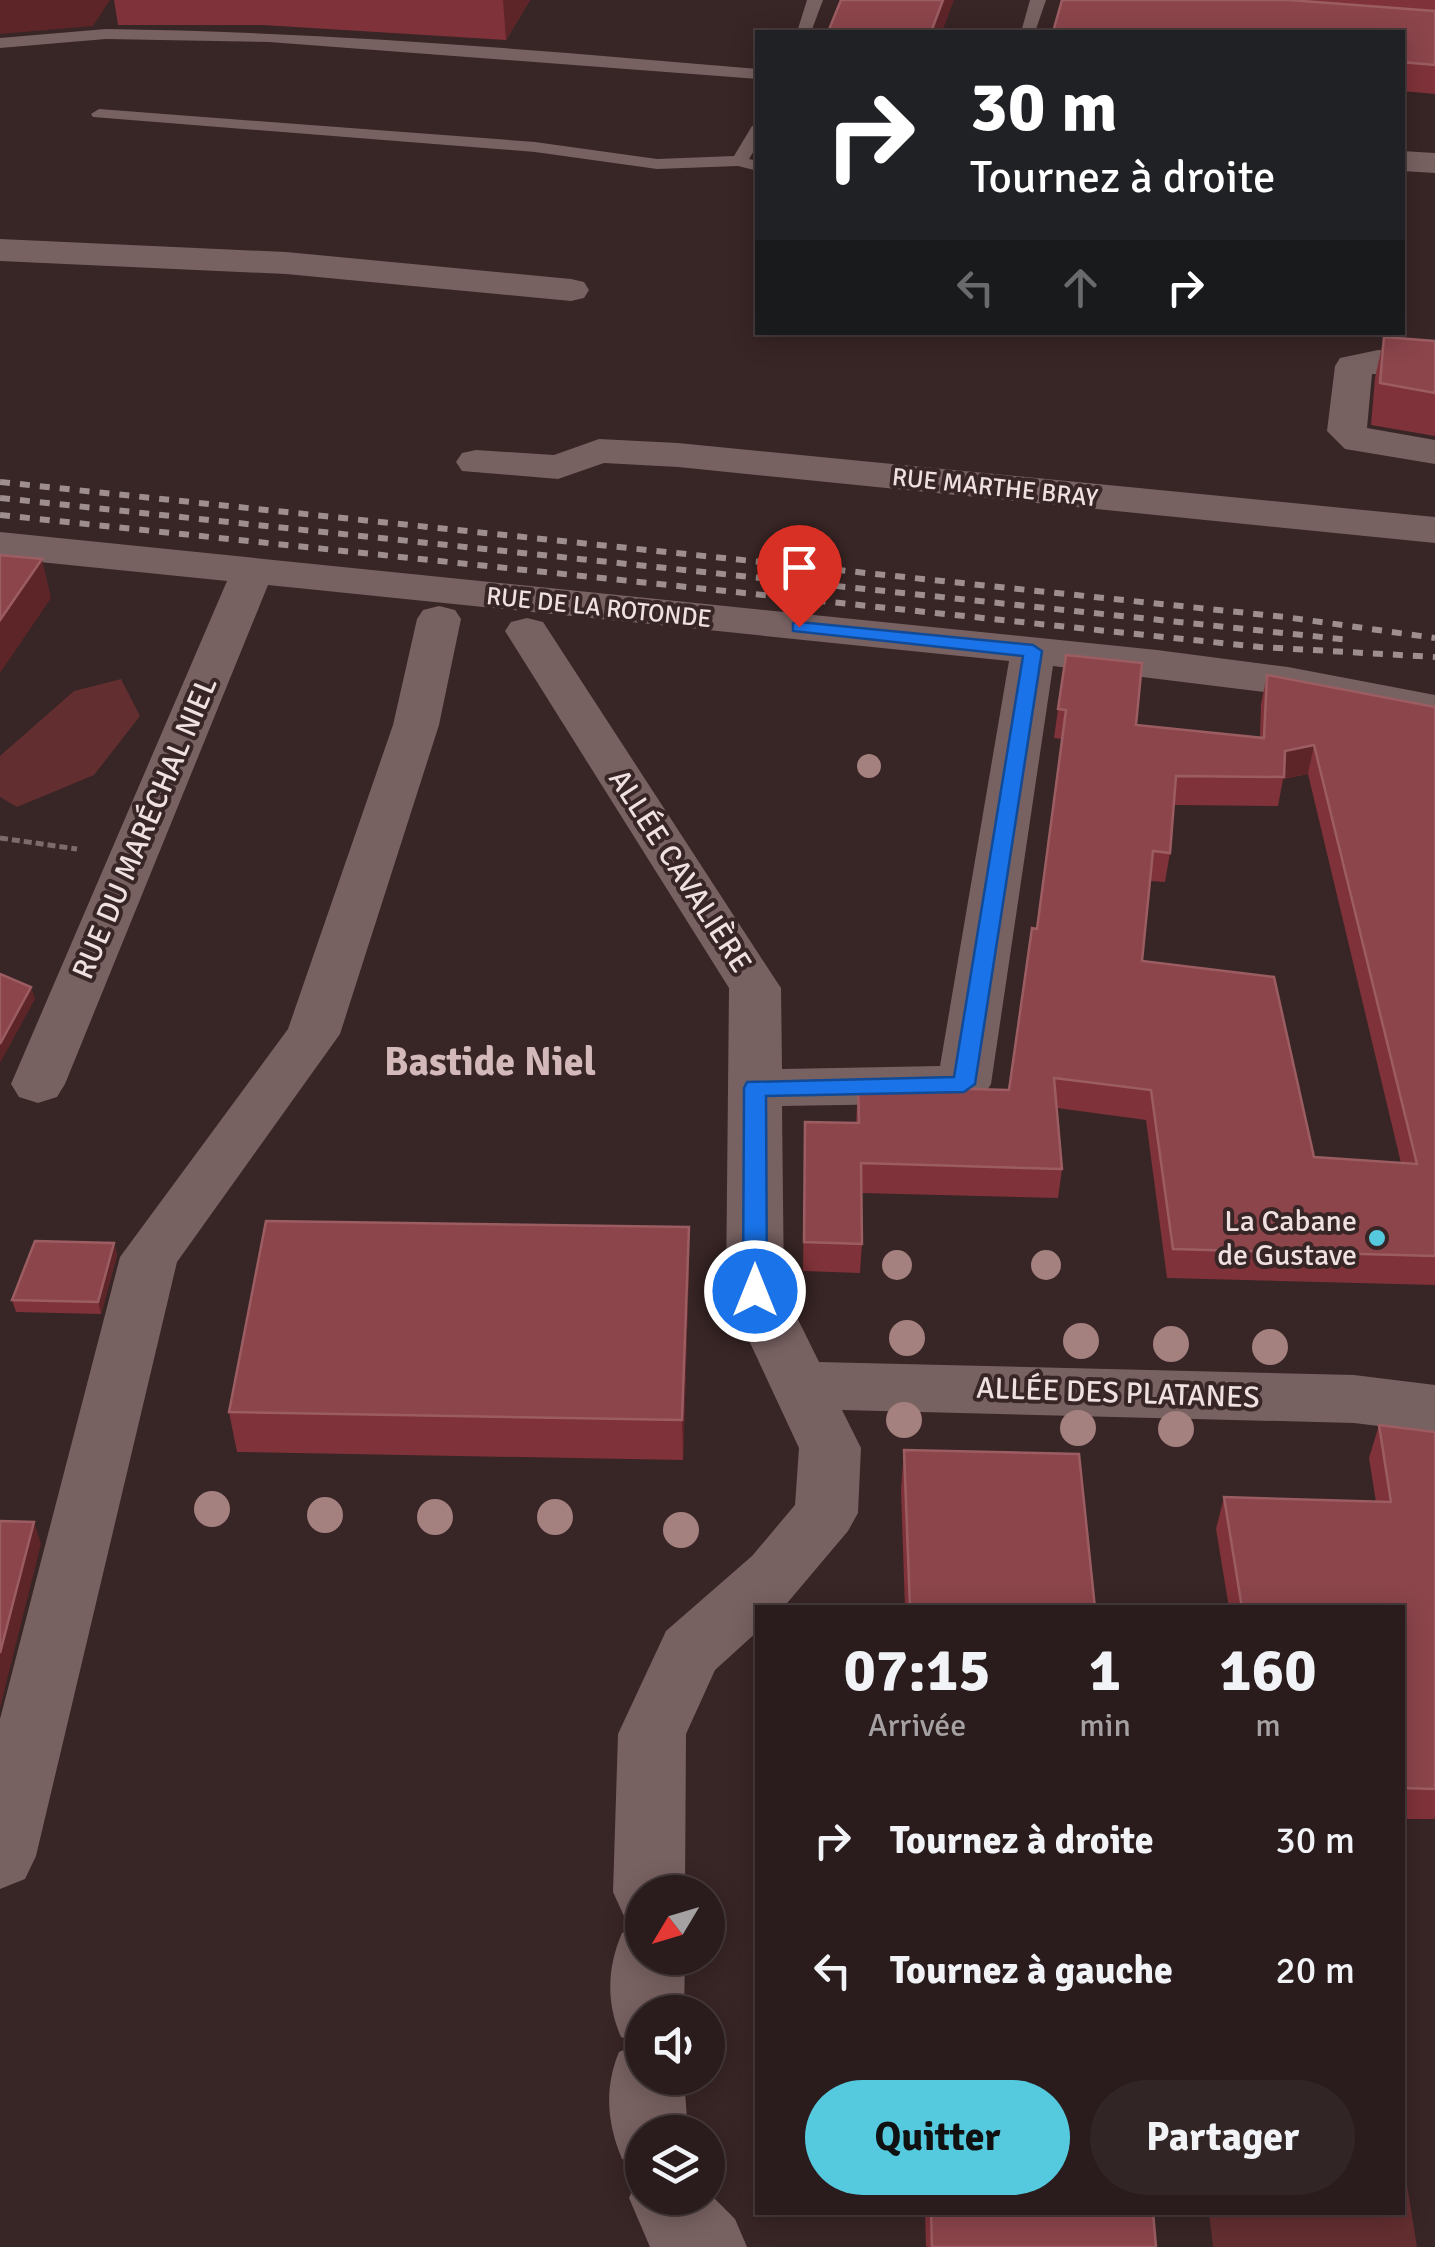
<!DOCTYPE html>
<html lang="fr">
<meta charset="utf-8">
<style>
:root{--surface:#2a1c1c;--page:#322525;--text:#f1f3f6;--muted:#a5a1a3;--line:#463a3b;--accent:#55cadf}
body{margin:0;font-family:Signika,sans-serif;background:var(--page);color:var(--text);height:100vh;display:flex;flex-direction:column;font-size:38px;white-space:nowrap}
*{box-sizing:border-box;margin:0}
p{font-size:32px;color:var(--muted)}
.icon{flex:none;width:55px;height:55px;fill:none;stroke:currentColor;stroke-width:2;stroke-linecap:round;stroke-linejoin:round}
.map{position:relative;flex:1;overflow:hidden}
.drawer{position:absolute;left:755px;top:1605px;width:650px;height:610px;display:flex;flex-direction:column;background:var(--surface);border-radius:0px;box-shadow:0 5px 25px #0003,0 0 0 2px var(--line)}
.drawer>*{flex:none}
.banner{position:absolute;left:755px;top:30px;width:650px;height:305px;border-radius:0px;box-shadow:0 5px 25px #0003,0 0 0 2px var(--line);background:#202124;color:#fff;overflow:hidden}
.needle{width:65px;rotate:232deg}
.tools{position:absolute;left:625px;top:1875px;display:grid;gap:20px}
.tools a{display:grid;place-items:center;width:100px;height:100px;border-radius:50%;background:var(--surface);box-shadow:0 5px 25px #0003,0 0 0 2px var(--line);font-size:50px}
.pin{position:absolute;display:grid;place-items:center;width:85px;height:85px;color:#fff;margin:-102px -42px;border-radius:50% 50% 50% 0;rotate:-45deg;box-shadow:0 0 10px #0007}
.pin .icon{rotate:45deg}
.me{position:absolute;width:110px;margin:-55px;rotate:0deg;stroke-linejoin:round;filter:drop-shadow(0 0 8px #0008)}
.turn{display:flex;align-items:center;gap:35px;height:210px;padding:0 50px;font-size:45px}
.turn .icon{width:130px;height:130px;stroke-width:2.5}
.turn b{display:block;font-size:70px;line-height:85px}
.lanes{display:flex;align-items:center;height:95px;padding:0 50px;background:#0003;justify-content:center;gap:50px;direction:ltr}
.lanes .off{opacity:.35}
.eta{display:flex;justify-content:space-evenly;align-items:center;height:170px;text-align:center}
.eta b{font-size:60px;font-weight:800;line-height:70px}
.cta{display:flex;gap:20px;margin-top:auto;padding:20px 50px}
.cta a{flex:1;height:115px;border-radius:60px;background:var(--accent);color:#111;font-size:40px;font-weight:800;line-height:115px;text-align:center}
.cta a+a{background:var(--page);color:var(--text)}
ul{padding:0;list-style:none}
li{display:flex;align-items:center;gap:30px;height:130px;padding:0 50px}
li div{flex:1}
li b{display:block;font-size:38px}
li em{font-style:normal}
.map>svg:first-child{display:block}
.green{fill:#632e30}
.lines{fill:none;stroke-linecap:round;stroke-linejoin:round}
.path{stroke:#7c6b6b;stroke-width:5;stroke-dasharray:8 4;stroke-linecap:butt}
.service{fill:#786161;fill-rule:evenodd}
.minor{fill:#786161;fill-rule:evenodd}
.rail{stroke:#9e8e8e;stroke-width:6;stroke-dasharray:10 10;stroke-linecap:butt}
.tree{fill:#a4807f}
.wall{fill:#7f3239;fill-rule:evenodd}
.shaded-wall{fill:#5e2529}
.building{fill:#8b454b;stroke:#9b5d62;stroke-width:2.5;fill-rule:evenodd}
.route{fill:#1a73e8;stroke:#114b97;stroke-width:2.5}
.poi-dot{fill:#55cadf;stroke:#382525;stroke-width:4}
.labels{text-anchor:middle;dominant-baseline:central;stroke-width:8;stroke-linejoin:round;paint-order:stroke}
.far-street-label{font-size:25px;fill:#efe1e1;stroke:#382525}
.street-label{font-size:30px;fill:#efe1e1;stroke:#382525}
.poi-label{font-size:30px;fill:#efe1e1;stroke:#382525;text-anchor:end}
.district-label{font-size:40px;font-weight:bold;fill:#d3b9b9;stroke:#382525}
</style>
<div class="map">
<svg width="1435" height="2247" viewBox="0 0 1435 2247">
<rect width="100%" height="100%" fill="#382525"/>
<g class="green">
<polygon points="121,679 140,716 94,775 17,807 0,797 0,756 74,691"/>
<polygon points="1403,2159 1417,2247 1213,2247 1209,2213 1402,2212"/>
</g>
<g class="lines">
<polyline class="path" points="0,838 77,849"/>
<g class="service">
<polygon points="807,0 823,0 811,32 797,32"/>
<polygon points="1030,0 1046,0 1035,32 1021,32"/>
<path d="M 106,29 C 324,32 540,50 758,69 L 758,79 L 269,42 L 106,39 L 0,48 L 0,38 Z"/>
<polygon points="99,109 535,142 657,159 734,156 752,126 758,125 758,144 749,159 758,161 758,171 738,166 657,169 535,152 93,117 91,114"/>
</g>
<g class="minor">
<polygon points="1402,151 1435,153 1435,173 1402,171"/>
<polygon points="0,239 286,252 571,279 584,282 589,290 584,298 571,301 286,274 0,261"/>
<polygon points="1378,350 1435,355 1435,377 1372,374 1367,428 1435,440 1435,464 1345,449 1327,431 1335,366 1340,358"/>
<polygon points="599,439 678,443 1435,517 1435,543 678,467 604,463 558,479 462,471 456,462 462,453 476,450 554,455"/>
<polygon points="0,532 1157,650 1288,667 1435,695 1435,723 1288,695 1053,666 991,1084 983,1097 964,1103 782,1106 784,1291 819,1362 1354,1375 1435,1385 1435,1433 1354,1423 842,1410 861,1448 858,1513 848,1531 783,1608 758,1608 758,1631 715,1670 686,1734 685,1892 642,1892 642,1923 624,1916 613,1892 618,1734 666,1631 752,1556 795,1505 799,1448 726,1291 729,988 505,631 511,622 527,618 543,622 773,976 781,988 782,1069 940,1066 1009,661 268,585 65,1084 57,1097 38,1103 19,1097 11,1084 227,581 0,558"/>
<polygon points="439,606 455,610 461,619 439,725 340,1034 177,1262 36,1856 25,1879 0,1889 0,1719 120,1257 288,1029 393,725 417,619 423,610"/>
<path d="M 642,1925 L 642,1958 L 685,1958 L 684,2012 L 642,2012 L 642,2078 L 684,2078 L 688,2132 L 642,2132 L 642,2168 L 622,2159 C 607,2123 604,2088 619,2052 L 638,2044 L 621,2037 C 606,2003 607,1968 622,1933 Z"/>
<polygon points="642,2169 642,2198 708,2198 708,2192 735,2219 747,2247 650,2247 629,2198"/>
</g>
<g class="rail">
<polyline points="0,482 1285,617 1435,638"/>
<polyline points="0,498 1350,640"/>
<polyline points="0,515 1260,647 1435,657"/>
</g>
</g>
<g class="tree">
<circle cx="869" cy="766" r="12"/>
<circle cx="897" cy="1265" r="15"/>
<circle cx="1046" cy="1265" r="15"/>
<circle cx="907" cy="1338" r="18"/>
<circle cx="1081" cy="1341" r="18"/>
<circle cx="1171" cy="1344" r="18"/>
<circle cx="1270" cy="1347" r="18"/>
<circle cx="904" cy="1420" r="18"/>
<circle cx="1078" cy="1428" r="18"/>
<circle cx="1176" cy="1429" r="18"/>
<circle cx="212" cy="1509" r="18"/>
<circle cx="325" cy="1515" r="18"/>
<circle cx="435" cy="1517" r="18"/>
<circle cx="555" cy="1517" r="18"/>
<circle cx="681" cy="1530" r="18"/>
</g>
<g class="wall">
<polygon points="114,0 530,0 506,40 263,25 118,25"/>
<polygon points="1062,0 1435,0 1435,94 1402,91 1402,32"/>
<polygon points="1384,337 1435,341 1435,436 1371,425 1375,378"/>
<path d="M 1267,675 L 1435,707 L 1435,1285 L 1167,1278 L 1146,1120 L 1057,1108 L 1062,1169 L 1058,1198 L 861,1193 L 862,1244 L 860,1273 L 803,1271 L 805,1122 L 856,1123 L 858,1086 L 1009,1090 L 1037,929 L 1062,739 L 1054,738 L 1058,709 L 1136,725 L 1260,738 L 1261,704 ZM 1308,774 L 1401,1163 L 1314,1157 L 1142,961 L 1150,881 L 1165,882 L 1170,853 L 1174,805 L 1278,806 L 1283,779 Z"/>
<polygon points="689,1227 689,1268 683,1460 237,1452 229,1412"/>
<polygon points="114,1243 117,1255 101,1314 16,1312 12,1300"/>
<polygon points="1379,1425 1435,1432 1435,1819 1402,1819 1402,1608 1229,1608 1216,1529 1224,1497 1376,1502 1369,1458"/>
<polygon points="904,1450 1095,1608 905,1608 901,1490"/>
<polygon points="925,2212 1153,2212 1156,2247 926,2247"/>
</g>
<g class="shaded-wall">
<polygon points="0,0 110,0 93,26 0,34"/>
<polygon points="503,0 530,0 506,40"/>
<polygon points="943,0 954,0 942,32 931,32"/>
<polygon points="42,559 51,598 0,673 0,620"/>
<polygon points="1314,745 1308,774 1283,779 1285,751"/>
<polygon points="31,987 35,999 0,1063 0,1044"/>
<polygon points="689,1227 689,1268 683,1460 682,1420"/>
<polygon points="114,1243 117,1255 101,1314 98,1302"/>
<polygon points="34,1522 41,1544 0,1708 0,1653"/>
</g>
<g class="building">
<polygon points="841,0 943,0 931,32 828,32"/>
<polygon points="1062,0 1289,0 1435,11 1435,65 1402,62 1402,32 1053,32"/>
<polygon points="1384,337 1435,341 1435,393 1380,383"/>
<polygon points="0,555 42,559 0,620"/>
<path d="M 1066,655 L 1142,663 L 1136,725 L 1264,738 L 1267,675 L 1435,707 L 1435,1256 L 1173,1249 L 1151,1090 L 1054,1078 L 1062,1169 L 861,1163 L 862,1244 L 804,1242 L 805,1122 L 859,1123 L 858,1086 L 1009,1090 L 1032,928 L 1037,929 L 1066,710 L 1058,709 ZM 1314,745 L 1417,1164 L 1314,1157 L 1274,977 L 1142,961 L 1153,851 L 1170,853 L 1176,776 L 1284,777 L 1285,751 Z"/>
<polygon points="0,974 31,987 0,1044"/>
<polygon points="266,1221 689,1227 682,1420 229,1412"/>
<polygon points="35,1241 114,1243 98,1302 12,1300"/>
<polygon points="1379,1425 1435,1432 1435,1789 1402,1788 1402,1608 1242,1608 1224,1497 1391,1502"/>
<polygon points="904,1450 1079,1454 1095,1608 910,1608"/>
<polygon points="0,1521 34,1522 0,1653"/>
<polygon points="931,2212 1153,2212 1156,2247 932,2247"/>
</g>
<polygon class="route" points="799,622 1033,645 1042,651 975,1084 964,1092 766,1096 767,1291 764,1298 746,1298 743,1291 744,1088 747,1082 954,1077 1023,656 793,631 793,623"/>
<circle class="poi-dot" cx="1377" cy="1238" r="10"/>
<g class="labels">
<g class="far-street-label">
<text transform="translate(995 487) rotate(6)">RUE MARTHE BRAY</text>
<text transform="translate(599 607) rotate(6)">RUE DE LA ROTONDE</text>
</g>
<g class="street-label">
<text transform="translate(145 828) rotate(-67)">RUE DU MARÉCHAL NIEL</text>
<text transform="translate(680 871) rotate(57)">ALLÉE CAVALIÈRE</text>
<text transform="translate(1118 1393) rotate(2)">ALLÉE DES PLATANES</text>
</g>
<g class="poi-label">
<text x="1357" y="1221">La Cabane<tspan x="1357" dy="34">de Gustave</tspan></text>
</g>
<g class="district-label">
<text x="490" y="1062">Bastide Niel</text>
</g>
</g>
</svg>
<div class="tools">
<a><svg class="needle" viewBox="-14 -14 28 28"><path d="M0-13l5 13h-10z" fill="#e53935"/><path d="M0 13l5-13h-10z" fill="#a5a1a3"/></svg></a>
<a><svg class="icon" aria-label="sound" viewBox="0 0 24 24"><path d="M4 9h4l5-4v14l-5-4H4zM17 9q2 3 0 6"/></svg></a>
<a><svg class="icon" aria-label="layers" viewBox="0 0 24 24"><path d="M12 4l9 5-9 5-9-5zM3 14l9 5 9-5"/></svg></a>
</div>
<div class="pin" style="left:799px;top:627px;background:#d93025"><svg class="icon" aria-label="arrive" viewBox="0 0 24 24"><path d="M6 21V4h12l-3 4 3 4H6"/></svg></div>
<svg class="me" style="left:755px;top:1291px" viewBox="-20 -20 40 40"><circle r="17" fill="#1a73e8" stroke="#fff" stroke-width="3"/><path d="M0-11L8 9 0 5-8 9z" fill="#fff"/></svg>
<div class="banner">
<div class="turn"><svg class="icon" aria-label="right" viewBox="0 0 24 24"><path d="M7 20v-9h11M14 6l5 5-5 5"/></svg><div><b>30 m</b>Tournez à droite</div></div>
<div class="lanes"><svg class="icon off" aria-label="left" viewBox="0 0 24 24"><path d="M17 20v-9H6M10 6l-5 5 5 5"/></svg><svg class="icon off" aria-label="ahead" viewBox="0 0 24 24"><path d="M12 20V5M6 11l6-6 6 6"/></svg><svg class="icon" aria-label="right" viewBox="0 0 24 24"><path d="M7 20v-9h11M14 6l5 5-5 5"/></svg></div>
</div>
<section class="drawer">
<div class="eta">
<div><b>07:15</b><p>Arrivée</p></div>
<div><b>1</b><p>min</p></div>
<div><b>160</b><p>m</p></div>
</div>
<ul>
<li><svg class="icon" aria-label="right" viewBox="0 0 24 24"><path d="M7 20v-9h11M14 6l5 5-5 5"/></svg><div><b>Tournez à droite</b></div><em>30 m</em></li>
<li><svg class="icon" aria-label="left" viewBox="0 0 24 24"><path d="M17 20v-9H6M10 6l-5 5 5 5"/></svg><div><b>Tournez à gauche</b></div><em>20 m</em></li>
</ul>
<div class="cta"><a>Quitter</a><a>Partager</a></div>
</section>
</div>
